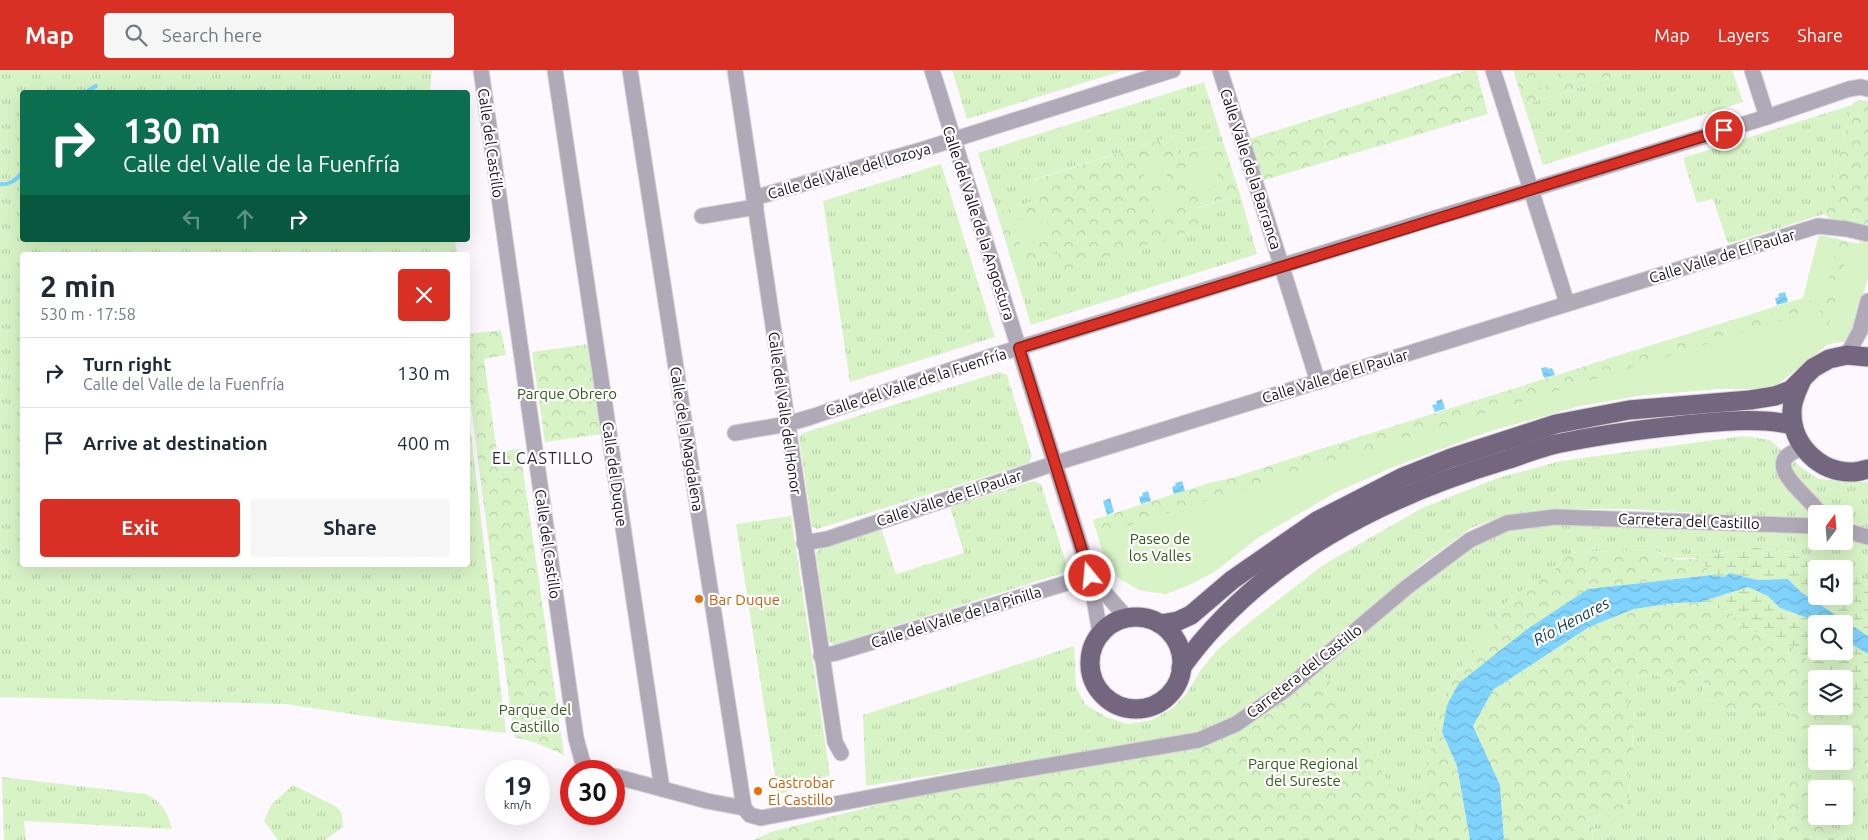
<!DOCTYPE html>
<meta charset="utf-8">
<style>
:root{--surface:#fff;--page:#f6f6f7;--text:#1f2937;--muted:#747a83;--line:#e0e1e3;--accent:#d93025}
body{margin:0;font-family:Ubuntu,sans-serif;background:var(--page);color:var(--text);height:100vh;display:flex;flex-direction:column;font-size:19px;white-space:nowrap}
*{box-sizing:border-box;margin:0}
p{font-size:16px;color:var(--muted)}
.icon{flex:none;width:28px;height:28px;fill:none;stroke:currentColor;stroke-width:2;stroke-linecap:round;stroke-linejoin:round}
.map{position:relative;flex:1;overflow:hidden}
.drawer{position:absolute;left:20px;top:182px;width:450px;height:315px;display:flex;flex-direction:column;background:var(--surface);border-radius:5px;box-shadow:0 5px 20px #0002}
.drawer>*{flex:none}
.banner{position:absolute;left:20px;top:20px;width:450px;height:152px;border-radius:5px;box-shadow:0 5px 20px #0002;background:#0b6e4f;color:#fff;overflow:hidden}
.needle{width:32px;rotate:16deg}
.fabs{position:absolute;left:1808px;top:435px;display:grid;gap:10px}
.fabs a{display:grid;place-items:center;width:45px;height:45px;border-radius:5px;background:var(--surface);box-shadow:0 5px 20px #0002;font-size:25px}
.speed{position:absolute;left:485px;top:690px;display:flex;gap:10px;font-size:25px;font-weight:700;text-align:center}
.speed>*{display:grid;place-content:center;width:65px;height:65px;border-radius:50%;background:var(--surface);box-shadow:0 5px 20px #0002;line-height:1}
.speed small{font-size:12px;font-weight:400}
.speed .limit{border:8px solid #d22;background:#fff;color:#111}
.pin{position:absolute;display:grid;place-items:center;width:42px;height:42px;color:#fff;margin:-21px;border:2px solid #fff;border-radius:50%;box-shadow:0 1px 5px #0007}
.me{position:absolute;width:55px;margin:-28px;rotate:343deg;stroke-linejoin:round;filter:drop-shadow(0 0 4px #0008)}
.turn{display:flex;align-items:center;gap:18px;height:105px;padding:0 20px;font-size:22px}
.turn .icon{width:65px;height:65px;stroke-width:2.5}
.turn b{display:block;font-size:35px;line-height:42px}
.lanes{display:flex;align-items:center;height:48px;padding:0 20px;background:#0003;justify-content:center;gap:25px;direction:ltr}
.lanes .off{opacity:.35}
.round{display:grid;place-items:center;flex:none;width:52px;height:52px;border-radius:5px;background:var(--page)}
.headline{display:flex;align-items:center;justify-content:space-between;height:85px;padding:0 20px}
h1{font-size:30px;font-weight:700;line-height:38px}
.action{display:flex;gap:10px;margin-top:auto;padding:10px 20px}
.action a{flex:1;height:58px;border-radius:5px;background:var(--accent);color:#fff;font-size:20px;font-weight:700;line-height:58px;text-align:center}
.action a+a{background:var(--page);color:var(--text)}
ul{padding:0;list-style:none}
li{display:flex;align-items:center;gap:15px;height:70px;padding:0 20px;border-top:1px solid var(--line)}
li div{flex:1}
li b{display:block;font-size:19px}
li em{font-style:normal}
header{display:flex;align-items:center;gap:30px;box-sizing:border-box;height:70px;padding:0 25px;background:var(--accent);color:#fff}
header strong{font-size:24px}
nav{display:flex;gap:28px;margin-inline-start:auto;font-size:18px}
.search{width:350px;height:45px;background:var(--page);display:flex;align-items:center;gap:12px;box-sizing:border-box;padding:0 18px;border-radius:5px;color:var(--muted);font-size:19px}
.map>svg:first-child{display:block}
.grass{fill:url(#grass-tufts);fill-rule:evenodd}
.forest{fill:url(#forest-crowns)}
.wetland{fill:url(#wetland-marsh)}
.garden{fill:#d8f4c7}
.water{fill:url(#water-waves)}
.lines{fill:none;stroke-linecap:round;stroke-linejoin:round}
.stream{stroke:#80d3fd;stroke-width:4}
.minor-casing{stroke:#d8d2d9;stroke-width:17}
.major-casing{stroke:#d8d2d9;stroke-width:21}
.minor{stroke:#b0a9b7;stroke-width:15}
.major{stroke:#73667e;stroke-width:19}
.route-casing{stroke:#8d1f18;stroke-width:12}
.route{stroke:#d93025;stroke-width:9}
.food-dot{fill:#e8710a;stroke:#fff;stroke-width:2}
.labels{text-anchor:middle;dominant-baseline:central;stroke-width:4.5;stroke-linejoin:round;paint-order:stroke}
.street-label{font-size:15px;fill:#150d17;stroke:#fff}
.park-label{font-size:15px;fill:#345a17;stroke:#fff}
.food-label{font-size:15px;fill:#c56008;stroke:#fff;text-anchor:start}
.neighbourhood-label{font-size:16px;letter-spacing:1px;fill:#36233a;stroke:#fff}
.water-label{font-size:16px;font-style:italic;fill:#123749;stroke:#fff}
</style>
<header>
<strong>Map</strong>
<div class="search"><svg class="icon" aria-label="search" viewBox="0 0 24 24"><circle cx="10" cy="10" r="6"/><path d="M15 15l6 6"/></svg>Search here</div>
<nav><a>Map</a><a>Layers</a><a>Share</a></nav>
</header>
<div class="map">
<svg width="1868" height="770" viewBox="0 0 1868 770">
<defs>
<pattern id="grass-tufts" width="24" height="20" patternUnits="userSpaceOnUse" patternTransform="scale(1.25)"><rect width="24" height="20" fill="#d8f4c7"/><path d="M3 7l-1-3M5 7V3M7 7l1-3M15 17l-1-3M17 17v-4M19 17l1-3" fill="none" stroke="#b8d0aa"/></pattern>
<pattern id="forest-crowns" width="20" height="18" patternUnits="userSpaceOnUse" patternTransform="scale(1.25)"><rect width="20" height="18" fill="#d8f4c7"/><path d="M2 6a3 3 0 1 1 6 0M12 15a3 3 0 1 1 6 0" fill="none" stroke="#b8d0aa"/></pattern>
<pattern id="wetland-marsh" width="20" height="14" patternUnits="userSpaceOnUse" patternTransform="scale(1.25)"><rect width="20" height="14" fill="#d8f4c7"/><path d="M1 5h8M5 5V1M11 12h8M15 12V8" fill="none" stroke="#b8d0aa"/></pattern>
<pattern id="water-waves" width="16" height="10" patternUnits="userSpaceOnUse" patternTransform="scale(1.25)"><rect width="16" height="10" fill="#80d3fd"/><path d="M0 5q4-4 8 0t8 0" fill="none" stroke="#6eb4d8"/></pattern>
</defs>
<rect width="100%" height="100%" fill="#fdf8fe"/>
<g class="grass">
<polygon points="0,0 432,0 430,22 22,22 22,170 455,170 457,185 22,185 22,495 468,495 468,339 506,663 397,651 286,634 0,627"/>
<polygon points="952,0 1125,0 967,49"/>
<polygon points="1635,0 1732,0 1743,32 1543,95 1524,35"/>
<polygon points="1204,12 1223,72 1179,85 1173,66 1035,109 1040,129 997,143 978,83"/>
<polygon points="1852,35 1824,144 1728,174 1713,129 1697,133 1683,88"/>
<polygon points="941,94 995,267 850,312 823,131"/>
<polygon points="1240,124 1257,184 1031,255 1013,196 1057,181 1063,200 1202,158 1195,139"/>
<polygon points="1000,302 1007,305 1032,386 1029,393 817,459 812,456 799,367 803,363"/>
<polygon points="1744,366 1770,370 1802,398 1819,409 1868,412 1868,459 1851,452 1844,452 1844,444 1816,444 1816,450 1629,439 1552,439 1506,445 1471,458 1422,494 1265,626 1235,646 1198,662 1062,687 990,696 866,716 863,645 1074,576 1076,617 1085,634 1106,647 1128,654 1152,650 1173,638 1187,623 1200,601 1218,579 1251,551 1323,495 1422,438 1498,408 1561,391"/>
<polygon points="1034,411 1041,414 1067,496 1063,503 834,575 829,572 816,484 820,477 881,458 896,504 964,483 950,437"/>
<polygon points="791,446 830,705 778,725 736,454"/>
<polygon points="1556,454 1816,463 1816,471 1844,471 1844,467 1868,473 1868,519 1858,504 1789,482 1761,477 1710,484 1694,488 1670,488 1655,480 1576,482 1562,490 1554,501 1518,523 1500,538 1491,563 1459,599 1437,640 1418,765 1268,652 1234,662 1257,650 1319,599 1353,568 1474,474 1513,458"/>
<path d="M 1699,601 L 1704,609 L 1702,628 L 1740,644 L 1783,634 L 1795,652 L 1833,662 L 1835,664 L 1816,664 L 1816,691 L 1844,691 L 1844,673 L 1868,697 L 1868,770 L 1843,770 L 1837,759 L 1817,756 L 1808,740 L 1782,707 L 1774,760 L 1776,770 L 1593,770 L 1592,762 L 1599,743 L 1630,727 L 1628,690 L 1633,679 L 1632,664 L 1635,644 L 1621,625 L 1631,609 L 1649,603 L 1686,616 ZM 1816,719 L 1844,719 L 1844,746 L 1816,746 Z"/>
<path d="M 2,707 L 146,724 C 163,733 167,741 172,759 L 24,751 L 26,770 L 4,770 Z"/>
<polygon points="293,715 337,737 342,743 343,757 325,770 278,770 264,751 271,735"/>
</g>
<g class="forest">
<polygon points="1468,0 1476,0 1488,44 1264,110 1249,69"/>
<polygon points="1513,0 1635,0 1524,35"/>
<polygon points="1860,30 1868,31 1868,158 1831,150 1824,144 1852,35 1854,32"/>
<polygon points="1173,66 1179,85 1223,72 1240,124 1196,138 1202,158 1063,201 1057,181 1013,196 997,143 1040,129 1034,110"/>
<polygon points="1819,165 1859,174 1860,170 1868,174 1868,207 1847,271 1828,274 1801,296 1763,319 1717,319 1643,325 1579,336 1484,363 1393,397 1336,422 1259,467 1214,502 1191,514 1166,524 1139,520 1117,507 1103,483 1093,450 1212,412 1229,409 1317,380 1803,228"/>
<polygon points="501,260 506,285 484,289 497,382 520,379 564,685 534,672 514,667 468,313 468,264"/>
<polygon points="589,274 602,364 545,372 532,282"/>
<path d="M 1655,480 C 1659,483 1665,487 1670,488 C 1689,494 1697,479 1712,505 L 1588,519 L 1442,662 L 1457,696 L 1470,770 L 754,770 L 771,762 L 940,719 L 1234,662 L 1257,650 L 1319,599 L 1331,612 L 1418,764 L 1437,640 L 1459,599 L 1491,563 L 1500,538 L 1518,523 L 1554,501 L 1562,490 L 1576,482 Z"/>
<polygon points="1701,532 1729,542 1737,554 1749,562 1762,563 1793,577 1829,609 1816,609 1816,636 1844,636 1844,622 1868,639 1868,697 1844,673 1844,664 1812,663 1795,652 1783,634 1740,644 1702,628 1704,609 1699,601 1686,616 1649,603 1631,609 1621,625 1635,644 1632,664 1633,679 1628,690 1630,727 1617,749 1599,743 1592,761 1593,770 1504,770 1500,715 1473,656 1493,620 1589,557 1634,539 1674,533"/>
<polygon points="1782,707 1810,718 1808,740 1817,755 1837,759 1843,770 1776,770 1774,760"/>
</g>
<g class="wetland">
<polygon points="1761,477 1789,482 1841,499 1816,499 1816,526 1844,526 1844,500 1858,504 1868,519 1868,566 1801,522 1788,509 1757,510 1743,506 1724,507 1712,505 1707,497 1694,488 1710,484"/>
<polygon points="1748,517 1768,526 1780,538 1813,550 1819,554 1816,554 1816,581 1844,581 1844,570 1868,584 1868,639 1844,622 1844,609 1829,609 1793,577 1762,563 1749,562 1737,554 1729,542 1701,532"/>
</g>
<g class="garden">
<polygon points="1534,0 1557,0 1560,11 1539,18"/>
<polygon points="1213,89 1221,116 1191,125 1183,98"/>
<polygon points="1159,91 1164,95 1169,112 1148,118 1141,97"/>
<polygon points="1173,122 1177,138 1176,144 1158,150 1151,129"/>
<polygon points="1044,142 1053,169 1022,179 1013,151"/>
<polygon points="1819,165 1839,169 1824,227 1594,300 1591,294 1803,228"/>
<polygon points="1860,170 1868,174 1868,207 1857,250 1847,271 1828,274 1777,315 1763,319 1717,319 1643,325 1579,336 1484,363 1393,397 1336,422 1259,467 1214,502 1191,514 1166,524 1139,520 1117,507 1103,483 1098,465 1821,238 1818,253 1819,256 1826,257 1829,255 1850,172 1859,174"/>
</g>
<g class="water">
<polygon points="1785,222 1788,232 1777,235 1775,228 1779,227 1778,224"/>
<polygon points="1547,297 1548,299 1552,298 1555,305 1544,308 1541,298"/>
<polygon points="1442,329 1445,339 1435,342 1432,335 1437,334 1436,331"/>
<polygon points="1182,411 1185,421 1174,424 1172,417 1176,415 1175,413"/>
<polygon points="1148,421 1151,431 1141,434 1139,427 1143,426 1142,423"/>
<polygon points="1110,428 1114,442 1107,445 1103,431"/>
<polygon points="1730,503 1757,510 1788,509 1801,522 1868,566 1868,584 1844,570 1844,554 1819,554 1813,550 1780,538 1768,526 1748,517 1701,532 1674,533 1634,539 1589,557 1493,620 1473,656 1500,715 1504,770 1470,770 1457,696 1442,662 1447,635 1459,613 1526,560 1588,519 1712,505 1724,507"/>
</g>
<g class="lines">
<g class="stream">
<polyline points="86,22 96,16"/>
<path d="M 0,114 C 8,116 18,109 22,102"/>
</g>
<g class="minor-casing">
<g id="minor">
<polyline points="481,0 576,668 582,690 587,699 595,701"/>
<polyline points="555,0 662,719"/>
<polyline points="630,0 744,738"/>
<polyline points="735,0 835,672 841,683"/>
<polyline points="932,0 1090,506 1100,563"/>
<polyline points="1220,0 1318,312"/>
<polyline points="1493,0 1567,233"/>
<polyline points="1752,0 1767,47"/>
<polyline points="754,128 921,80 1173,0"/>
<polyline points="702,146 756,137"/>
<polyline points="1847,285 1860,261 1868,231"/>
<polyline points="735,363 787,354 811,347 989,287 1432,149 1530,120 1767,47 1849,19 1861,17 1868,19"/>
<path d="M 1802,377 C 1797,380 1790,383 1786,387 C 1773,404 1813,430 1820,444"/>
<polyline points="1844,460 1868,467"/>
<polyline points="804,473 827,469 1056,393 1818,156 1847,159 1868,164"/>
<polyline points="1091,507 1126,547"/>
<polyline points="821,586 836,583 1090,506"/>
<polyline points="614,706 707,731 744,738"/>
<polyline points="744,738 750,745 761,748 957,711 1199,670 1236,654 1285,620 1407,517 1470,470 1507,453 1555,447 1816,456"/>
</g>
</g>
<g class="major-casing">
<g id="major">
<path d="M 1801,312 C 1797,321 1792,330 1792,341 C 1791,374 1819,403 1853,402 C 1858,402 1863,400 1868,399"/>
<circle cx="1136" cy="593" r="46"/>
<polyline points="1160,554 1178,551 1191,545 1232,510 1317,451 1403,407 1451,388 1556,354 1629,340 1750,330 1775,326 1791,320 1813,298 1829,289 1847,285 1868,287"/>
<path d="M 1181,598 C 1258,491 1379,428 1503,391 C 1522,385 1541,377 1561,373 C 1595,366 1630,361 1665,357 C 1705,353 1755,346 1793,355"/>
</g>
</g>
<use href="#minor" class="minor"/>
<use href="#major" class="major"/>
</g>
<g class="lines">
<g class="route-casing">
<polyline id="route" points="1090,506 1019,278 1724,60"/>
</g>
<use href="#route" class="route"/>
</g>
<g class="food-dot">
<circle cx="699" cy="529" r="5"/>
<circle cx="758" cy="721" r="5"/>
</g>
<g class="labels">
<g class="street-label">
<text transform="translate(491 73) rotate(82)">Calle del Castillo</text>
<text transform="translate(1251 99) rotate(72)">Calle Valle de la Barranca</text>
<text transform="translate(849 101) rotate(-16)">Calle del Valle del Lozoya</text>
<text transform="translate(979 153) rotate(72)">Calle del Valle de la Angostura</text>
<text transform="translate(1722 186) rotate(-17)">Calle Valle de El Paular</text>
<text transform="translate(1335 306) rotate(-17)">Calle Valle de El Paular</text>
<text transform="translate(916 312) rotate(-18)">Calle del Valle de la Fuenfría</text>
<text transform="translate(785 343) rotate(82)">Calle del Valle del Honor</text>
<text transform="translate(687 369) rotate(81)">Calle de la Magdalena</text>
<text transform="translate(615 404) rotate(82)">Calle del Duque</text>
<text transform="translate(949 428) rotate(-18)">Calle Valle de El Paular</text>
<text transform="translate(1689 451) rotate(2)">Carretera del Castillo</text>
<text transform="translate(548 474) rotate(82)">Calle del Castillo</text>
<text transform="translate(956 547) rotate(-17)">Calle del Valle de La Pinilla</text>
<text transform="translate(1304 601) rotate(-38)">Carretera del Castillo</text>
</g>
<g class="park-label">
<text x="567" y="323">Parque Obrero</text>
<text x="1160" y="468">Paseo de<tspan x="1160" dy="17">los Valles</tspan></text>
<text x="535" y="639">Parque del<tspan x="535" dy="17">Castillo</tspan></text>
<text x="1303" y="693">Parque Regional<tspan x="1303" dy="17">del Sureste</tspan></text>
</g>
<g class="food-label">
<text x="709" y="529">Bar Duque</text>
<text x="768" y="712">Gastrobar<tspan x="768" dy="17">El Castillo</tspan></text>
</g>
<g class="neighbourhood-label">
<text x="543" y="388">EL CASTILLO</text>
</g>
<g class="water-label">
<text transform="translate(1571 551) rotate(-28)">Río Henares</text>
</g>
</g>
</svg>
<div class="fabs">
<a><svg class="needle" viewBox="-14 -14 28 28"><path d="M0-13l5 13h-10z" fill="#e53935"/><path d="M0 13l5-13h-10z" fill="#747a83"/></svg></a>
<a><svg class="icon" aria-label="sound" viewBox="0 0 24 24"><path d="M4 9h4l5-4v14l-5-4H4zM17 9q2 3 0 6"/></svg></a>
<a><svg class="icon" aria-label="search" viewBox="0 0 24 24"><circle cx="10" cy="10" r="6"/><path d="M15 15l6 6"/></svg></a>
<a><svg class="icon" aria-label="layers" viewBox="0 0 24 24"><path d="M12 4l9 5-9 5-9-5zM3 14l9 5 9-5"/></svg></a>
<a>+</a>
<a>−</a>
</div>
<div class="speed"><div>19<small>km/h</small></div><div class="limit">30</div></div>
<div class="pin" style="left:1724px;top:60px;background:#d93025"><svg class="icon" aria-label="arrive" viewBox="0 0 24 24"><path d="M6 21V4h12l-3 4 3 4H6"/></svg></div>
<svg class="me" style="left:1090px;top:506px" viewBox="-20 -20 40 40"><circle r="17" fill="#d93025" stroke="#fff" stroke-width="3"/><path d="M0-11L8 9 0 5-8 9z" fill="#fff"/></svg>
<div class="banner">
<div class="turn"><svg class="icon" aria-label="right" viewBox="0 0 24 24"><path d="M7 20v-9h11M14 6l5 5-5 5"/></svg><div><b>130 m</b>Calle del Valle de la Fuenfría</div></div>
<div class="lanes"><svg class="icon off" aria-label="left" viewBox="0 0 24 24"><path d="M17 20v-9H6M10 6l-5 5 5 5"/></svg><svg class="icon off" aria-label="ahead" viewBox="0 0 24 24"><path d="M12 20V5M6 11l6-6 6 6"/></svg><svg class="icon" aria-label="right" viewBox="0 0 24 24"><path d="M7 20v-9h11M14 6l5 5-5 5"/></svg></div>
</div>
<section class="drawer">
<div class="headline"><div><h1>2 min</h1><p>530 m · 17:58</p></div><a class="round" style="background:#d93025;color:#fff"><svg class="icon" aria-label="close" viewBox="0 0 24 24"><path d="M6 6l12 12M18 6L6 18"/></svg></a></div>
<ul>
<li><svg class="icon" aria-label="right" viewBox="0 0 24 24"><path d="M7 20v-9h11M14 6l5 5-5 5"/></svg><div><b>Turn right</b><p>Calle del Valle de la Fuenfría</p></div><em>130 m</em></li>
<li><svg class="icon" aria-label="arrive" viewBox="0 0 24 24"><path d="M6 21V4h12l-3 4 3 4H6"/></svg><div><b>Arrive at destination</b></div><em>400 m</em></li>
</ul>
<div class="action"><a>Exit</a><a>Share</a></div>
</section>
</div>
